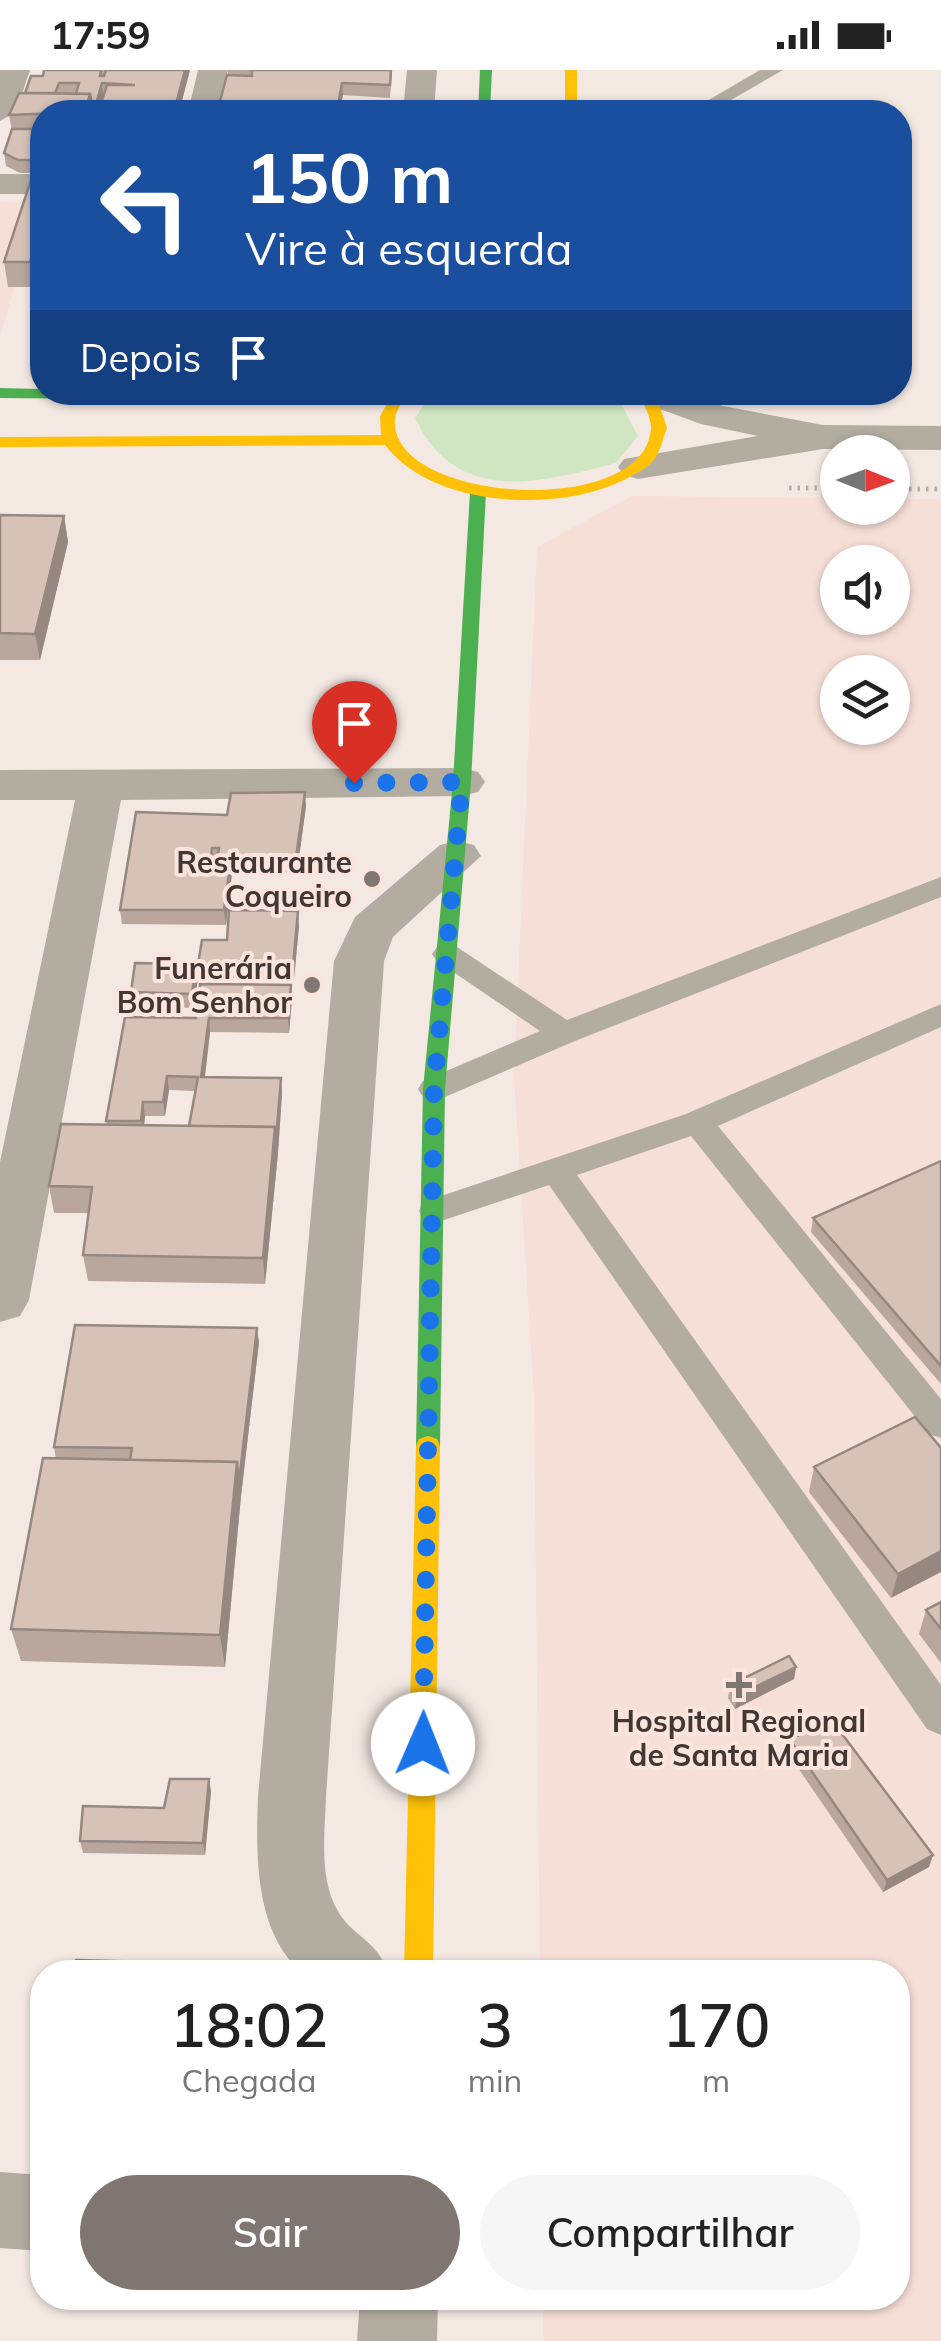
<!DOCTYPE html>
<html lang="pt">
<meta charset="utf-8">
<style>
:root{--surface:#fff;--page:#f6f6f6;--text:#222;--muted:#767676;--accent:#807671}
body{margin:0;font-family:Mulish,sans-serif;background:var(--page);color:var(--text);height:100vh;display:flex;flex-direction:column;font-size:38px;white-space:nowrap}
*{box-sizing:border-box;margin:0}
p{font-size:32px;color:var(--muted)}
.icon{flex:none;width:55px;height:55px;fill:none;stroke:currentColor;stroke-width:2;stroke-linecap:round;stroke-linejoin:round}
.map{position:relative;flex:1;overflow:hidden}
.panel{position:absolute;left:30px;top:1890px;width:880px;height:350px;display:flex;flex-direction:column;background:var(--surface);border-radius:40px;box-shadow:0 2px 8px #0004}
.panel>*{flex:none}
.top-card{position:absolute;left:30px;top:30px;width:882px;height:305px;border-radius:40px;box-shadow:0 2px 8px #0004;background:#1a4fa0;color:#fff;overflow:hidden}
.needle{width:65px;rotate:91deg}
.tools{position:absolute;left:820px;top:365px;display:grid;gap:20px}
.tools a{display:grid;place-items:center;width:90px;height:90px;border-radius:50%;background:var(--surface);box-shadow:0 2px 8px #0004;font-size:50px}
.pin{position:absolute;display:grid;place-items:center;width:85px;height:85px;color:#fff;margin:-102px -42px;border-radius:50% 50% 50% 0;rotate:-45deg;box-shadow:0 0 10px #0007}
.pin .icon{rotate:45deg}
.me{position:absolute;width:110px;margin:-55px;rotate:1deg;stroke-linejoin:round;filter:drop-shadow(0 0 8px #0008)}
.turn{display:flex;align-items:center;gap:35px;height:210px;padding:0 50px;font-size:45px}
.turn .icon{width:130px;height:130px;stroke-width:2.5}
.turn b{display:block;font-size:70px;line-height:85px}
.then{display:flex;align-items:center;height:95px;padding:0 50px;background:#0003;gap:20px;font-size:38px}
.eta{display:flex;justify-content:space-evenly;align-items:center;height:170px;text-align:center}
.eta b{font-size:60px;font-weight:600;line-height:70px}
.button{display:flex;gap:20px;margin-top:auto;padding:20px 50px}
.button a{flex:1;height:115px;border-radius:60px;background:var(--accent);color:#fff;font-size:40px;font-weight:600;line-height:115px;text-align:center}
.button a+a{background:var(--page);color:var(--text)}
.status{display:flex;justify-content:space-between;align-items:center;height:70px;padding:0 50px;background:var(--surface);direction:ltr}
.status svg{height:28px;fill:currentColor}
.map>svg:first-child{display:block}
.built{fill:#f6dfd6;fill-rule:evenodd}
.green{fill:#d0e6c2}
.lines{fill:none;stroke-linecap:round;stroke-linejoin:round}
.path{stroke:#b3aca5;stroke-width:5;stroke-dasharray:2.5 6;stroke-linecap:butt}
.lane{fill:#b3aca1;fill-rule:evenodd}
.street{fill:#b3aca1;fill-rule:evenodd}
.fast{fill:#4caf50;fill-rule:evenodd}
.slow{fill:#ffc107;fill-rule:evenodd}
.wall{fill:#b9a79e;fill-rule:evenodd}
.shaded-wall{fill:#968881}
.building{fill:#d7c2b8;stroke:#968881;stroke-width:2.5;fill-rule:evenodd}
.route{stroke:#1a73e8;stroke-width:18;stroke-dasharray:0 32.4}
.poi-dot{fill:#807671;stroke:#fbe4db;stroke-width:4}
.labels{text-anchor:middle;dominant-baseline:central;stroke-width:8;stroke-linejoin:round;paint-order:stroke}
.poi-label{font-size:30px;font-weight:bold;fill:#413834;stroke:#fbe4db;text-anchor:end}
</style>
<div class="status"><b>17:59</b><svg viewBox="0 0 49 12"><path d="M0 12V9h3v3zM5 12V6h3v6zM10 12V3h3v9zM15 12V0h3v12zM26 1h20v11H26zM47 4h2v5h-2z"/></svg></div>
<div class="map">
<svg width="941" height="2271" viewBox="0 0 941 2271">
<rect width="100%" height="100%" fill="#f4e8e2"/>
<g class="built">
<polygon points="0,132 38,133 0,267"/>
<path d="M 632,426 L 837,428 L 838,438 L 892,438 L 893,429 L 941,429 L 941,2271 L 543,2271 L 543,2228 L 898,2228 L 898,1902 L 540,1902 L 534,1328 L 514,1006 L 537,477 ZM 838,492 L 892,492 L 892,548 L 838,548 ZM 838,602 L 892,602 L 892,658 L 838,658 Z"/>
</g>
<path class="green" d="M 432,323 L 608,323 L 619,330 L 638,366 L 616,393 C 539,413 457,436 415,348 Z"/>
<g class="lines">
<g class="path">
<polyline points="789,418 838,418"/>
<polyline points="892,419 941,419"/>
</g>
<g class="lane">
<polygon points="760,0 783,0 710,42 688,42"/>
<polygon points="941,807 941,827 575,971 445,1027 423,1027 418,1019 423,1011 540,961 437,891 432,884 437,877 457,877 567,950"/>
<polygon points="941,934 941,957 718,1056 941,1329 941,1368 929,1364 691,1066 577,1105 941,1615 941,1665 927,1659 549,1115 435,1153 423,1150 419,1141 423,1132 686,1044"/>
</g>
<g class="street">
<polygon points="0,0 30,0 16,42 0,51"/>
<polygon points="198,0 228,0 219,42 188,42"/>
<polygon points="407,0 437,0 434,42 403,42"/>
<rect x="0" y="104" width="42" height="20"/>
<polygon points="630,322 685,322 723,336 823,355 941,356 941,380 823,379 638,409 624,405 618,397 624,389 758,366 701,354 635,330"/>
<polygon points="462,698 478,702 485,712 478,722 462,726 121,730 29,1230 20,1246 0,1252 0,1092 75,730 0,730 0,700"/>
<path d="M 457,771 L 474,775 L 481,786 L 393,867 L 384,891 L 326,1726 C 325,1763 318,1809 339,1843 C 354,1867 374,1868 389,1902 L 301,1902 C 254,1860 256,1784 258,1726 L 334,891 L 355,847 L 440,775 Z"/>
<polygon points="0,2102 42,2105 42,2181 0,2178"/>
<polygon points="360,2228 438,2228 437,2271 357,2271"/>
</g>
<g class="fast">
<polygon points="480,0 492,0 490,42 478,42"/>
<polygon points="0,318 42,319 42,322 398,322 405,327 397,332 0,328"/>
<polygon points="478,417 486,422 471,712 445,1019 440,1376 437,1383 428,1386 419,1383 416,1376 423,1019 453,712 470,422"/>
</g>
<g class="slow">
<rect x="565" y="0" width="12" height="42"/>
<path d="M 394,322 L 409,322 C 404,330 396,339 395,349 C 388,433 644,450 651,359 C 652,349 643,333 639,322 L 655,322 L 667,358 C 663,367 661,379 656,387 C 650,397 635,404 624,410 C 558,443 433,438 385,375 L 0,377 L 0,367 L 381,365 L 380,346 Z"/>
<polygon points="428,1366 437,1369 440,1376 433,1902 404,1902 416,1376 419,1369"/>
</g>
</g>
<g class="wall">
<polygon points="44,0 190,0 179,42 42,42 42,103 20,103 6,96 4,83 12,61 9,45 25,23 43,6"/>
<polygon points="228,0 392,0 390,28 343,25 339,42 219,42 219,35 228,5"/>
<polygon points="42,110 42,190 34,217 8,217 4,192"/>
<polygon points="0,445 64,446 68,472 40,590 0,590"/>
<polygon points="306,736 297,802 232,803 226,855 122,854 120,840 227,745"/>
<polygon points="299,856 294,909 200,908 198,894 227,870"/>
<polygon points="196,894 198,908 194,938 133,936 131,922"/>
<path d="M 291,915 L 292,929 L 289,963 L 210,962 L 205,1007 L 281,1008 L 282,1023 L 278,1083 L 265,1214 L 88,1211 L 83,1185 L 89,1143 L 54,1143 L 49,1116 L 107,1055 L 106,1051 L 196,948 ZM 169,1020 L 195,1021 L 189,1056 L 144,1055 L 145,1046 L 165,1046 Z"/>
<polygon points="941,1091 941,1314 811,1162 813,1148"/>
<polygon points="259,1272 241,1426 225,1597 21,1591 11,1559 56,1389 54,1377"/>
<polygon points="941,1378 891,1528 809,1422 814,1397"/>
<polygon points="941,1532 941,1593 919,1564 926,1540"/>
<polygon points="796,1597 794,1609 735,1639 728,1628 730,1615"/>
<polygon points="790,1670 929,1797 883,1822 787,1682"/>
<polygon points="211,1721 205,1785 83,1783 80,1771"/>
</g>
<g class="shaded-wall">
<polygon points="185,0 190,0 179,42 177,42 176,34"/>
<polygon points="102,13 103,26 97,42 96,34"/>
<polygon points="342,13 343,25 339,42 338,42"/>
<polygon points="90,24 93,42 85,42"/>
<polygon points="42,154 42,190 34,217 30,192"/>
<polygon points="64,446 68,472 40,590 35,564"/>
<polygon points="305,722 306,736 297,802 296,788"/>
<polygon points="231,789 232,803 226,855 224,840"/>
<polygon points="298,841 299,856 294,909 293,895"/>
<polygon points="196,894 198,908 194,938 192,924"/>
<polygon points="291,915 292,929 289,963 288,948"/>
<polygon points="209,948 210,962 203,1021 201,1007"/>
<polygon points="167,1006 169,1020 165,1046 163,1032"/>
<polygon points="281,1008 282,1023 278,1083 276,1069"/>
<polygon points="143,1032 145,1046 143,1065 141,1051"/>
<polygon points="275,1057 278,1083 265,1214 263,1188"/>
<polygon points="257,1258 259,1272 241,1426 225,1597 220,1565 237,1392"/>
<polygon points="941,1481 941,1502 891,1528 898,1504"/>
<polygon points="796,1597 794,1609 735,1639 737,1626"/>
<polygon points="209,1709 211,1721 205,1785 203,1773"/>
<polygon points="933,1785 929,1797 883,1822 887,1810"/>
</g>
<g class="building">
<polygon points="44,0 101,0 100,6 104,6 106,0 185,0 176,34 170,34 168,42 98,42 107,15 135,15 102,13 96,34 92,34 90,24 76,24 79,13 59,13 55,23 25,23 31,6 43,6"/>
<polygon points="249,0 391,0 390,15 342,13 338,36 369,39 369,42 259,42 260,35 219,35 227,5 252,6 252,0"/>
<polygon points="19,23 90,24 85,42 9,45"/>
<polygon points="12,59 42,59 42,90 18,90 4,83"/>
<polygon points="31,110 42,110 42,154 30,192 4,192"/>
<polygon points="0,445 64,446 35,564 0,563"/>
<path d="M 305,722 L 296,788 L 231,789 L 224,840 L 120,840 L 136,742 L 227,745 L 231,723 ZM 212,778 L 219,778 L 217,790 L 211,789 Z"/>
<polygon points="229,840 298,841 293,895 198,894 202,870 227,870"/>
<polygon points="135,893 196,894 192,924 131,922"/>
<polygon points="200,914 291,915 288,948 209,948 201,1007 281,1008 276,1069 275,1057 189,1056 198,1007 167,1006 163,1032 143,1032 141,1051 106,1051 125,947 196,948"/>
<polygon points="61,1054 275,1057 263,1188 83,1185 92,1117 49,1116"/>
<polygon points="941,1091 941,1296 813,1148"/>
<polygon points="75,1255 257,1258 239,1412 237,1392 130,1390 132,1378 54,1377"/>
<polygon points="915,1347 941,1378 941,1481 898,1504 814,1397"/>
<polygon points="43,1388 237,1392 220,1565 11,1559"/>
<polygon points="941,1532 941,1559 926,1540"/>
<polygon points="789,1586 796,1597 737,1626 730,1615"/>
<polygon points="830,1648 933,1785 887,1810 790,1670"/>
<polygon points="170,1709 209,1709 203,1773 80,1771 83,1736 164,1738"/>
<polygon points="76,1890 190,1893 189,1902 74,1902"/>
</g>
<g class="lines">
<polyline class="route" points="354,713 462,712 434,1019 423,1674"/>
</g>
<g class="poi-dot">
<circle cx="372" cy="809" r="10"/>
<circle cx="312" cy="915" r="10"/>
<path d="M734 1600h10v10h10v10h-10v10h-10v-10h-10v-10h10z"/>
</g>
<g class="labels">
<g class="poi-label">
<text x="352" y="792">Restaurante<tspan x="352" dy="34">Coqueiro</tspan></text>
<text x="292" y="898">Funerária<tspan x="292" dy="34">Bom Senhor</tspan></text>
<text x="739" y="1651" text-anchor="middle">Hospital Regional<tspan x="739" dy="34">de Santa Maria</tspan></text>
</g>
</g>
</svg>
<div class="tools">
<a><svg class="needle" viewBox="-14 -14 28 28"><path d="M0-13l5 13h-10z" fill="#e53935"/><path d="M0 13l5-13h-10z" fill="#767676"/></svg></a>
<a><svg class="icon" aria-label="sound" viewBox="0 0 24 24"><path d="M4 9h4l5-4v14l-5-4H4zM17 9q2 3 0 6"/></svg></a>
<a><svg class="icon" aria-label="layers" viewBox="0 0 24 24"><path d="M12 4l9 5-9 5-9-5zM3 14l9 5 9-5"/></svg></a>
</div>
<div class="pin" style="left:354px;top:713px;background:#d93025"><svg class="icon" aria-label="arrive" viewBox="0 0 24 24"><path d="M6 21V4h12l-3 4 3 4H6"/></svg></div>
<svg class="me" style="left:423px;top:1674px" viewBox="-20 -20 40 40"><circle r="19" fill="#fff"/><path d="M0-13L10 11 0 6-10 11z" fill="#1a73e8"/></svg>
<div class="top-card">
<div class="turn"><svg class="icon" aria-label="left" viewBox="0 0 24 24"><path d="M17 20v-9H6M10 6l-5 5 5 5"/></svg><div><b>150 m</b>Vire à esquerda</div></div>
<div class="then">Depois<svg class="icon" aria-label="arrive" viewBox="0 0 24 24"><path d="M6 21V4h12l-3 4 3 4H6"/></svg></div>
</div>
<section class="panel">
<div class="eta">
<div><b>18:02</b><p>Chegada</p></div>
<div><b>3</b><p>min</p></div>
<div><b>170</b><p>m</p></div>
</div>
<div class="button"><a>Sair</a><a>Compartilhar</a></div>
</section>
</div>
